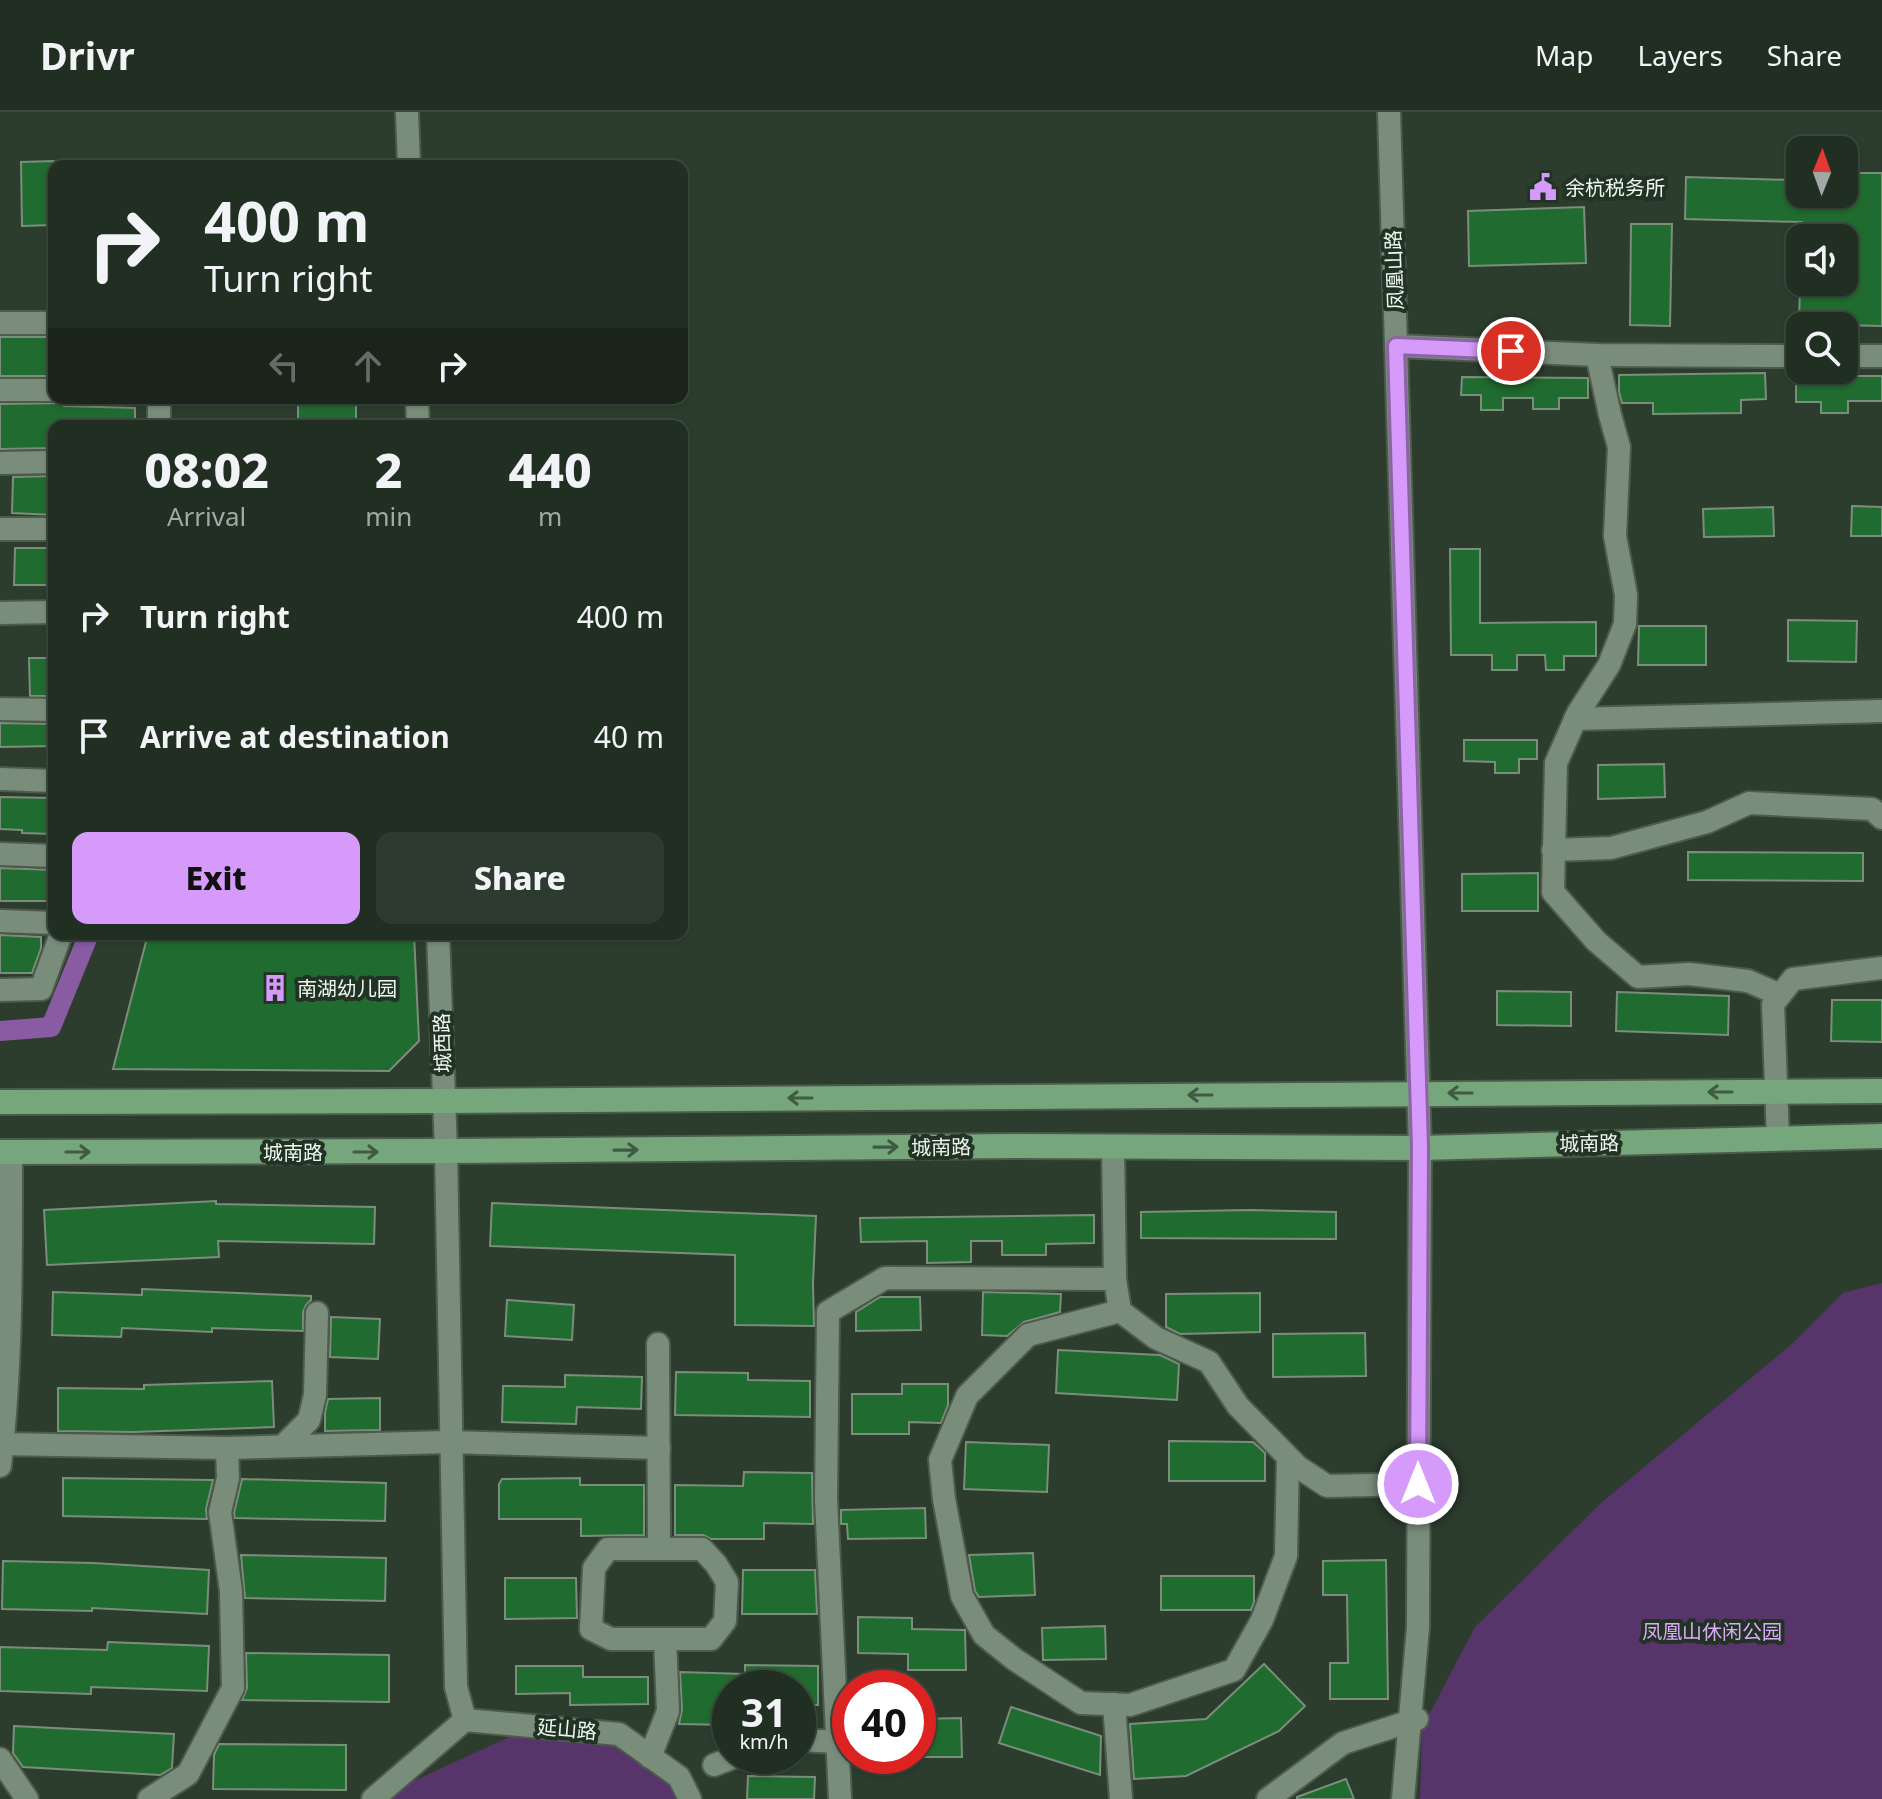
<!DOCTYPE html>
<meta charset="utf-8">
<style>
:root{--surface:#212e22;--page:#2d3a2f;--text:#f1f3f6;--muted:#a2a8a5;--line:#3e4a40;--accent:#d69bfa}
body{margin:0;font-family:"Noto Sans","Noto Sans SC",sans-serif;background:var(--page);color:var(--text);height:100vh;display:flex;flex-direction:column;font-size:30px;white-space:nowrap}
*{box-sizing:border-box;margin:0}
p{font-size:26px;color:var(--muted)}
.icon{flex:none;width:44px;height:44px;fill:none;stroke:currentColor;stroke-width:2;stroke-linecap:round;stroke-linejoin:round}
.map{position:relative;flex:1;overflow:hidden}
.drawer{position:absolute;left:48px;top:308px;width:640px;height:520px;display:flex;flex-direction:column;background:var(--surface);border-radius:16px;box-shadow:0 2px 6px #0004,0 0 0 2px var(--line)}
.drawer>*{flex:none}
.hud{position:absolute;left:48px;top:48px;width:640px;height:244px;border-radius:16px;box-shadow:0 2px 6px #0004,0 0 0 2px var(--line);background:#212e22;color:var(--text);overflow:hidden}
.needle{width:52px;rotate:1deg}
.buttons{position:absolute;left:1786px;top:24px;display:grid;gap:16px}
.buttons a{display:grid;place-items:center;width:72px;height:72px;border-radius:16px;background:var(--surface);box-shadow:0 2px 6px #0004,0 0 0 2px var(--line);font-size:40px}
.speed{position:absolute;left:712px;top:1558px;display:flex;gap:16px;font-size:40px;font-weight:700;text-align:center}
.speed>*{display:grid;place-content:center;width:104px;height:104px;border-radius:50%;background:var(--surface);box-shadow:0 2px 6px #0004,0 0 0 2px var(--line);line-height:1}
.speed small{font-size:20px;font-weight:400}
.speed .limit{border:12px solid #d22;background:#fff;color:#111}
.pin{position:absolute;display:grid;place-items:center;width:68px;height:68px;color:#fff;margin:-34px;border:4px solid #fff;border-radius:50%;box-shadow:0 2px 8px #0007}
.me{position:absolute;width:88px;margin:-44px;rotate:0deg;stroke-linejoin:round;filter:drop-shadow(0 0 6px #0008)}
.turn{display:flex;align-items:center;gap:28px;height:168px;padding:0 24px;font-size:36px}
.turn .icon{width:104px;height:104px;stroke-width:2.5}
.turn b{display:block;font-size:56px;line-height:68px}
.lanes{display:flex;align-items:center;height:76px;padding:0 24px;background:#0003;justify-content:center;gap:40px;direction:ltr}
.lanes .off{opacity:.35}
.eta{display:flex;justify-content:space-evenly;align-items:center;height:136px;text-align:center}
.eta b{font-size:48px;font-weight:800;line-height:56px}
.primary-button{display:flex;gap:16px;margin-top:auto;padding:16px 24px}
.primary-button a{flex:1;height:92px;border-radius:16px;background:var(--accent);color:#111;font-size:32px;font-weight:800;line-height:92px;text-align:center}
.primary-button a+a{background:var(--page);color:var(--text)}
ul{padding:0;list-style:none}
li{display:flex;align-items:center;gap:24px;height:120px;padding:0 24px}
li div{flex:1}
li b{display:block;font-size:30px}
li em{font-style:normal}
header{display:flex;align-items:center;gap:48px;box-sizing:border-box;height:112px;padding:0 40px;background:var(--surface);border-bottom:2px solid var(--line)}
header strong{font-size:38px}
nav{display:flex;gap:44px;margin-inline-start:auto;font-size:28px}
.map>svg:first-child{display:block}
.green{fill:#57356a}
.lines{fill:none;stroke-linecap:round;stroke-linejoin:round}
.canal{stroke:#885ba3;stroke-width:20}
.building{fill:#206b2f;stroke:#7b8e7c;stroke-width:2}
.minor-casing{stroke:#4d5b4d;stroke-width:26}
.major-casing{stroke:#4d5b4d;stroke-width:28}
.minor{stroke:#7a8d7b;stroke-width:22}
.major{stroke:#76a67b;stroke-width:24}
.oneway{stroke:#3f5b42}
.route-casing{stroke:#8b65a2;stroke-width:20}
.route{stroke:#d69bfa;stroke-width:14}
.labels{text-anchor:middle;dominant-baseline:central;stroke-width:8;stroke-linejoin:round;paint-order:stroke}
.poi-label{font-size:20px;fill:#eef8ee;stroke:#223224;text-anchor:start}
.street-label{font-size:20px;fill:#eef8ee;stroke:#223224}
.park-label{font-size:20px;fill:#dbaaf9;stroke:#223224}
</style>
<header>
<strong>Drivr</strong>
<nav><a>Map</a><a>Layers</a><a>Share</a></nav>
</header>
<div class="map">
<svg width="1882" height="1687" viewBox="0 0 1882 1687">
<rect width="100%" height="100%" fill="#2c3d2d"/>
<g class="green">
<polygon points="1882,1171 1882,1687 1420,1687 1422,1616 1475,1515 1601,1391 1793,1231 1843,1181"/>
<polygon points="533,1614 627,1626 663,1656 676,1687 392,1687 405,1673"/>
</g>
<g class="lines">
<polyline class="canal" points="0,919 51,915 89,822"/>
</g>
<g class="building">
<polygon points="54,49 54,113 22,114 21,50"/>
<polygon points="1844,61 1882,61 1882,214 1799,212 1800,170 1844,170 1844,126 1801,126 1802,110 1685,107 1686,65 1792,68 1792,82 1844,82"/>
<polygon points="1584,95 1586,151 1469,154 1468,99"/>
<polygon points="1631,112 1672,112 1670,214 1630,213"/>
<rect x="0" y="225" width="54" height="39"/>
<polygon points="1765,261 1766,287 1741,288 1741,301 1653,302 1653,291 1622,291 1619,280 1619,263"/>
<polygon points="1796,264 1882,264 1882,289 1848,289 1848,301 1821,301 1821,290 1796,290"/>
<polygon points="1462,265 1588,266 1588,286 1559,286 1559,297 1533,297 1533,286 1503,286 1503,298 1481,298 1481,283 1461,283"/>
<rect x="298" y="286" width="58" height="28"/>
<polygon points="64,291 64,294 135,296 135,314 54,314 54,336 0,337 0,292"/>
<polygon points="54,364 54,403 12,401 13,365"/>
<polygon points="1852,394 1882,395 1882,424 1851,424"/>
<polygon points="1773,395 1774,424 1704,425 1703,397"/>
<polygon points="15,436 54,436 54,473 14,473"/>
<polygon points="1450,437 1480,437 1480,511 1596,510 1596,544 1564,544 1564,558 1546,558 1545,543 1517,543 1517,558 1492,558 1492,543 1451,543"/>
<polygon points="1788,508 1857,509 1856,550 1788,549"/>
<polygon points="1639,514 1706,514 1706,553 1638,553"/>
<polygon points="29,546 54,546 54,584 30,584"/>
<polygon points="0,611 54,612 54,634 0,635"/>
<polygon points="1464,628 1537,628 1537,647 1519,647 1519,661 1495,661 1495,650 1464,649"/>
<polygon points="1664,652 1665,685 1598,687 1598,653"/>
<polygon points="0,685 54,686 54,722 22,721 22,718 0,717"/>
<polygon points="1688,740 1863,741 1863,769 1688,768"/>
<polygon points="0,756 54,758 54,789 0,789"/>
<polygon points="1538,761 1538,799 1462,799 1462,762"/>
<polygon points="148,822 414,822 419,929 389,959 113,957"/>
<polygon points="0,823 41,825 41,836 32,861 0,861"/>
<polygon points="1497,879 1571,880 1571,914 1497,913"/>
<polygon points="1617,880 1729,884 1728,923 1616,919"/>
<polygon points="1832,888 1882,888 1882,930 1831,929"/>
<polygon points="216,1089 216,1092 375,1095 374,1132 218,1129 219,1145 47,1153 44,1098"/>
<polygon points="492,1091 816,1104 813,1171 814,1214 735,1213 735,1143 490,1134"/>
<polygon points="1250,1098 1336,1100 1336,1127 1141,1126 1141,1100"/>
<polygon points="1094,1103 1094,1131 1046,1132 1046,1143 1002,1143 1002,1129 971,1129 971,1150 927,1151 927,1129 861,1130 860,1106"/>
<polygon points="142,1177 311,1184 311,1188 306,1193 303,1200 303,1219 212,1216 212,1220 122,1216 121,1225 52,1223 53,1180 142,1183"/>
<polygon points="983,1180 1061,1182 1060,1200 1024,1210 1007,1224 982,1223"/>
<polygon points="1260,1181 1260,1220 1180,1222 1166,1215 1166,1182"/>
<polygon points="880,1185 920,1185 921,1218 856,1219 856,1200"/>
<polygon points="507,1188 574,1193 572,1228 505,1224"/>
<polygon points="331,1205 380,1207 378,1247 330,1245"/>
<polygon points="1365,1221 1366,1264 1273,1265 1273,1222"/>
<polygon points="1058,1238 1160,1243 1179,1252 1177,1288 1056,1281"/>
<polygon points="676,1260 748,1261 748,1268 810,1269 810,1305 675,1303"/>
<polygon points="565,1263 642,1265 641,1297 577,1295 576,1312 502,1310 503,1274 565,1275"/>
<polygon points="272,1269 274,1315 134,1320 58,1319 58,1276 144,1277 144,1273"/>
<polygon points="902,1272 948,1272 948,1293 941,1311 909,1310 909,1322 852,1322 852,1282 902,1282"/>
<polygon points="380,1286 380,1318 325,1319 325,1301 328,1287"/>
<polygon points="1169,1329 1253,1330 1265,1341 1265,1369 1169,1369"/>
<polygon points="966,1330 1049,1333 1047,1380 964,1377"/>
<polygon points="744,1360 812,1361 813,1412 764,1411 764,1427 711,1427 703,1423 675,1423 675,1373 743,1374"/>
<polygon points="63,1366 213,1368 206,1397 207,1407 63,1404"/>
<polygon points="580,1366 580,1373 644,1373 644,1423 581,1424 581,1407 499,1407 499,1372 502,1367"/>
<polygon points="242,1367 386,1371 385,1409 235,1406 234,1401"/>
<polygon points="925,1396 926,1426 848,1427 847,1412 841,1412 841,1398"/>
<polygon points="1033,1441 1035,1483 979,1485 975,1479 969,1443"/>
<polygon points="241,1443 386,1446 385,1489 245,1486"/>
<polygon points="1386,1448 1388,1587 1330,1587 1330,1551 1348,1551 1347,1483 1323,1483 1323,1449"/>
<polygon points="3,1449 93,1451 209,1458 207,1502 92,1496 92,1499 2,1497"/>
<polygon points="743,1458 815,1458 817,1502 742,1502"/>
<polygon points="1161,1464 1254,1464 1254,1490 1251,1498 1161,1498"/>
<polygon points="505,1466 576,1466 577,1506 505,1507"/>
<polygon points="858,1505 912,1506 912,1517 965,1518 966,1558 908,1558 908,1542 858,1541"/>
<polygon points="1105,1514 1106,1547 1043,1548 1042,1516"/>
<polygon points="108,1530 209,1534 207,1579 91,1575 91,1582 0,1579 0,1535 107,1538"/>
<polygon points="246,1541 389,1543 389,1590 242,1588 247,1576"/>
<polygon points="1264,1552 1305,1594 1279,1619 1186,1664 1134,1667 1130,1612 1206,1607"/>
<polygon points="745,1553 818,1554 818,1593 798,1593 798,1576 730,1576 730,1613 679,1612 682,1598 680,1560 745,1562"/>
<polygon points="516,1554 583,1554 583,1565 648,1565 648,1592 570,1593 570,1581 516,1582"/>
<polygon points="1011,1595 1101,1624 1100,1663 999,1631"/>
<polygon points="961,1606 962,1645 918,1645 918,1607"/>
<polygon points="14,1614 174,1622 172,1656 160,1663 23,1655 13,1641"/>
<polygon points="219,1632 346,1633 346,1678 213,1677 214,1643"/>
<polygon points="748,1664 815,1665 814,1687 747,1687"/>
<polygon points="1346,1667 1354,1687 1297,1687 1297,1685"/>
</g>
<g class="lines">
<g class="minor-casing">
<g id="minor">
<polyline points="407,0 409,54"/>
<polyline points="1389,0 1420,1036 1418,1515 1403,1687"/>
<polyline points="0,211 54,211"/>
<polyline points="1396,234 1597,243 1800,244"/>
<polyline points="1597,243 1610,303 1619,335 1615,424 1626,483 1625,512 1609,553 1578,601 1556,651 1553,780 1596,829 1638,865 1689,862 1748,869 1780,883"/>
<polyline points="1844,244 1882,244"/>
<polyline points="0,278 54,278"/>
<polyline points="417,286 418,314"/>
<polyline points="159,314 159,286"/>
<polyline points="0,351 54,350"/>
<polyline points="0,417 54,417"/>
<polyline points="0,501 54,500"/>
<polyline points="0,597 54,598"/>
<polyline points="1575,607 1882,599"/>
<polyline points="0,667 54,669"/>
<polyline points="1553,738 1611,736 1707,710 1749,691 1872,697 1882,706"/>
<polyline points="0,742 54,744"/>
<polyline points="0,809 54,811"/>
<polyline points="438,822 446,1039 456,1575 465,1608"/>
<polyline points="0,878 41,877 61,822"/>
<polyline points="1778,1027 1773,892 1793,867 1882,856"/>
<polyline points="1115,1167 1120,1199 1156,1226 1209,1250 1238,1294 1298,1355 1327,1374 1418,1372"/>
<polyline points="1120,1199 1028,1223 967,1284 940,1348 944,1387 962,1484 984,1523 1014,1547 1081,1591 1130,1593 1234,1558 1262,1508 1286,1444 1288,1346"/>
<polyline points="658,1232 659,1437"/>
<polyline points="0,1332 227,1336"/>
<polyline points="283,1334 309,1308 315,1283 317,1201"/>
<path d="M 0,1354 C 12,1250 11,1145 11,1040"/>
<polyline points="1114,1592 1121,1687"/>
<polyline points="465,1608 619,1622 679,1665 690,1687"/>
<polyline points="798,1628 838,1630"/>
<polyline points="650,1645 668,1599 665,1527 711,1527 725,1509 727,1470 716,1452 702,1437 608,1437 594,1456 591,1517 611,1527 665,1527"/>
<polyline points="0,1647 27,1687"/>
<polyline points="714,1653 737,1644"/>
<polyline points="149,1687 188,1662 233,1576 231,1479 220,1400 228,1366 227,1336 447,1330 659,1336"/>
<polyline points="373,1687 465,1608"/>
<polyline points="840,1687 826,1387 828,1200 885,1166 1115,1167 1113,1035"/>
<polyline points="1268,1687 1343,1631 1417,1607"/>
</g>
</g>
<g class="major-casing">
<g id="major">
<polyline points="0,990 444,989 1882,979"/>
<polyline points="0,1040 446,1039 1015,1034 1420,1036 1882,1024"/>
</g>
</g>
<use href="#minor" class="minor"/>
<use href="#major" class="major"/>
</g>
<defs><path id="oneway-shaft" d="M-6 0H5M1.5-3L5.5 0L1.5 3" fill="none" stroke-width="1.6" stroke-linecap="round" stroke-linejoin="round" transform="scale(2)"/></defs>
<g class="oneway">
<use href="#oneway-shaft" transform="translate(1720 980) rotate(180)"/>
<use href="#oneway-shaft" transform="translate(1460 981) rotate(180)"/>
<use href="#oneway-shaft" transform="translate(1200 983) rotate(180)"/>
<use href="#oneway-shaft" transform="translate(800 986) rotate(180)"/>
<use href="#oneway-shaft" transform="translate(886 1035) rotate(-1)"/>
<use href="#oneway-shaft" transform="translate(626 1038) rotate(-1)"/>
<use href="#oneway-shaft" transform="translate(78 1040)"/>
<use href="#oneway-shaft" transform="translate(366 1040)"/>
</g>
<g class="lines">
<g class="route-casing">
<polyline id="route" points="1418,1372 1420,1036 1396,234 1511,239"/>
</g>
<use href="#route" class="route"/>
</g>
<defs>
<g id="civic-bare" transform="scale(2.16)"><path d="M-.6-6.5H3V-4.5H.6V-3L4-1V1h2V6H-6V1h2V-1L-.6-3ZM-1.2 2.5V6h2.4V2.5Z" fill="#d69bfa" stroke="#223224" stroke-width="2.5" paint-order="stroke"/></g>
<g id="building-bare" transform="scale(2.16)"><path d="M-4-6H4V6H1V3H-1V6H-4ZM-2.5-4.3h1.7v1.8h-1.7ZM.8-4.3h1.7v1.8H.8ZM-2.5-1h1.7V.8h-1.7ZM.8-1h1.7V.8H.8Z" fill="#d69bfa" stroke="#223224" stroke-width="2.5" paint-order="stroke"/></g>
</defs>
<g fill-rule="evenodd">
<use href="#civic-bare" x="1543" y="75"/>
<use href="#building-bare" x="275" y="876"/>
</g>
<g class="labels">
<g class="poi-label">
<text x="1565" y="75">余杭税务所</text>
<text x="297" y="876">南湖幼儿园</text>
</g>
<g class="street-label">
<text transform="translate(1394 158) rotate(-92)">凤凰山路</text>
<text transform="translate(442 931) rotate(-92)">城西路</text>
<text transform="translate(1589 1031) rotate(-1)">城南路</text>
<text transform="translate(941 1035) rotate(-1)">城南路</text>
<text x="293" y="1040">城南路</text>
<text transform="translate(567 1617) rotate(5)">延山路</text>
</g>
<g class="park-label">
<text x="1712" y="1519">凤凰山休闲公园</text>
</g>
</g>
</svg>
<div class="buttons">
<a><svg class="needle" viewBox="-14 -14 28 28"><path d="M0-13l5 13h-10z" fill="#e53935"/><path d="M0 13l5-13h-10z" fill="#a2a8a5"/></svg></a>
<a><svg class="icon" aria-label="sound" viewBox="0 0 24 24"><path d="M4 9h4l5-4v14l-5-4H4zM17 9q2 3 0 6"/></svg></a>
<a><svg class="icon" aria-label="search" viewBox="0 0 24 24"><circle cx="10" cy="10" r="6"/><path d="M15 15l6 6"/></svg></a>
</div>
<div class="speed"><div>31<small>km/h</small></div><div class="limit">40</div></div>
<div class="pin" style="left:1511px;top:239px;background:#d93025"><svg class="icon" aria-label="arrive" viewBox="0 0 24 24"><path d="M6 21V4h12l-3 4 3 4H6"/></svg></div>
<svg class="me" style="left:1418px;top:1372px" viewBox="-20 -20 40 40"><circle r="17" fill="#d69bfa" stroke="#fff" stroke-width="3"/><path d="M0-11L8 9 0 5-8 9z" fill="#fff"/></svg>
<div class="hud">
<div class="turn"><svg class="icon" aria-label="right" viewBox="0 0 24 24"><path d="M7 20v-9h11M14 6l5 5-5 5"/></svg><div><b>400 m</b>Turn right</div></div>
<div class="lanes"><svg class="icon off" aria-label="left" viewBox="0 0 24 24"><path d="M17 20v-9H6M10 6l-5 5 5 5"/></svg><svg class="icon off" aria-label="ahead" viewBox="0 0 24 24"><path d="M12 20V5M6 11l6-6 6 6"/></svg><svg class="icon" aria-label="right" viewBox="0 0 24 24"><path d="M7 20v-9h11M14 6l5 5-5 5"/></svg></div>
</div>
<section class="drawer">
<div class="eta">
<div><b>08:02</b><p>Arrival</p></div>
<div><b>2</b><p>min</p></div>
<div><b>440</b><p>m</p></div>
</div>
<ul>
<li><svg class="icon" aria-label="right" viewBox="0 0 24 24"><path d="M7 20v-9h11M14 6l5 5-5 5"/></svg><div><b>Turn right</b></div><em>400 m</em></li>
<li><svg class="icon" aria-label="arrive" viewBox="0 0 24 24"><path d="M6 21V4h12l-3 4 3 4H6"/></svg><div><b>Arrive at destination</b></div><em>40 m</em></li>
</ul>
<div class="primary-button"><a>Exit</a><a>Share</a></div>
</section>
</div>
